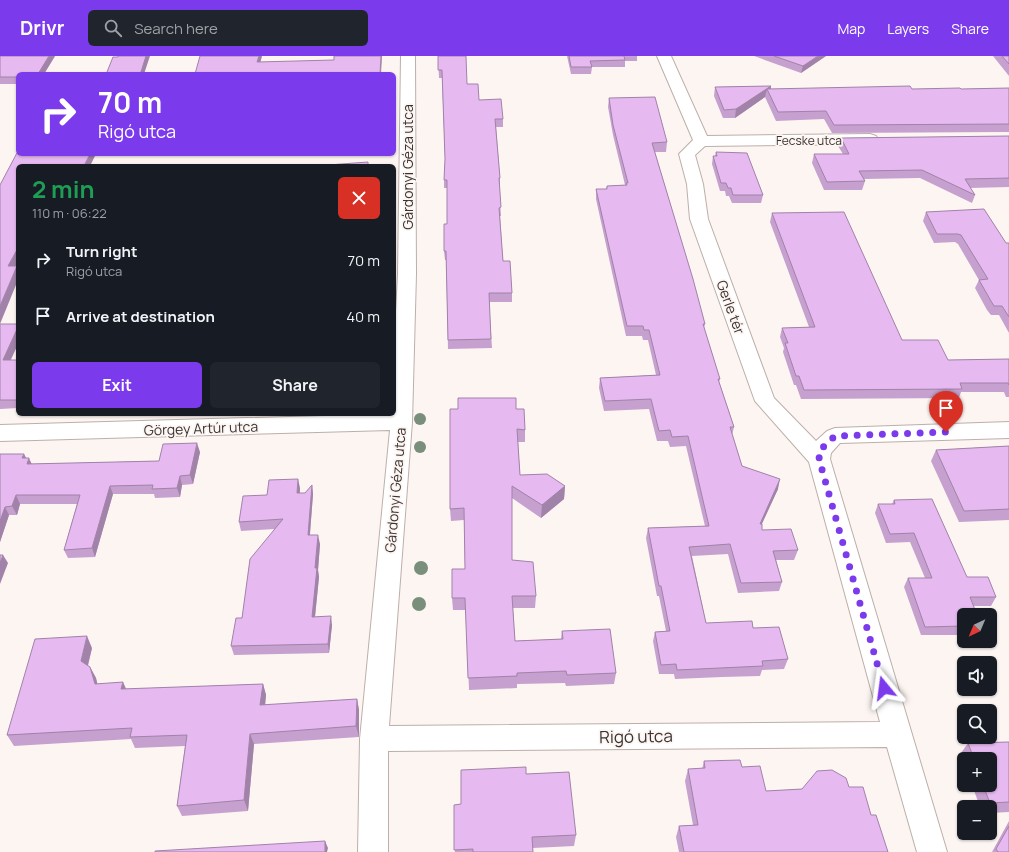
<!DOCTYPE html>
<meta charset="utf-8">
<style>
:root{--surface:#171b24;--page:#20242c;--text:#f1f3f6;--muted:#9ea1a6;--accent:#7c3aed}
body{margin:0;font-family:Manrope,sans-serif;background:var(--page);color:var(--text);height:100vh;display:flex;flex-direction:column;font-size:15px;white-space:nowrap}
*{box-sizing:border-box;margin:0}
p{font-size:13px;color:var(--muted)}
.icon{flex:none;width:22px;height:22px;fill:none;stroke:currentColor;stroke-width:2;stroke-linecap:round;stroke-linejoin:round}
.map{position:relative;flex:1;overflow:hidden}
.sheet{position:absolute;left:16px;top:108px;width:380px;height:252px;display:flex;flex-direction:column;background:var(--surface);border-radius:6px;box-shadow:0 1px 3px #0004}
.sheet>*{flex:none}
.guide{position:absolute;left:16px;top:16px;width:380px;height:84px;border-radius:6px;box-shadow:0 1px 3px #0004;background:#7c3aed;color:#fff;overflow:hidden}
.needle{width:26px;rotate:224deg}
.buttons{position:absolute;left:957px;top:552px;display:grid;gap:8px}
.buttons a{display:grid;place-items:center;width:40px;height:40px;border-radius:6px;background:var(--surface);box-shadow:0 1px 3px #0004;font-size:20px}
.pin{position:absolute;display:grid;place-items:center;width:34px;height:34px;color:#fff;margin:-41px -17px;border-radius:50% 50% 50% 0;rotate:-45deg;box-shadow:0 0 4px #0007}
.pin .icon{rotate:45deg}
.me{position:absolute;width:44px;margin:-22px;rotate:344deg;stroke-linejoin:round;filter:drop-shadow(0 0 3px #0008)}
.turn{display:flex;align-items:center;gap:14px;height:84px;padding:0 16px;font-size:18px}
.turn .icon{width:52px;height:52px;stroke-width:2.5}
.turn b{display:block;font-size:28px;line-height:34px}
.round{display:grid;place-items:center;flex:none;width:42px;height:42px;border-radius:6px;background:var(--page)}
.overview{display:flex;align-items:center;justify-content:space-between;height:68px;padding:0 16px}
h1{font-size:24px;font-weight:700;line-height:30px;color:#1e9e55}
.primary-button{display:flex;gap:8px;margin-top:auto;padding:8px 16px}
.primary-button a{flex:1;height:46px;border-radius:6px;background:var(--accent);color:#fff;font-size:16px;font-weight:700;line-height:46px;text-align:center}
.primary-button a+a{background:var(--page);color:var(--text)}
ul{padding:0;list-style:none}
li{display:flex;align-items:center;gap:12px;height:56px;padding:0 16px}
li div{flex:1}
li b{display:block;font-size:15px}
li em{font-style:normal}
header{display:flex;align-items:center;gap:24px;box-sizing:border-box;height:56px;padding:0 20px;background:var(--accent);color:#fff}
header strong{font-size:19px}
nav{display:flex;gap:22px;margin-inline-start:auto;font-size:14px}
.search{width:280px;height:36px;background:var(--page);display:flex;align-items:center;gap:10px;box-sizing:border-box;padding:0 14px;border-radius:6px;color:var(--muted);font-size:15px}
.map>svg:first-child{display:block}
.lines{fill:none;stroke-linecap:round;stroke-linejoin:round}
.minor-casing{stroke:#bcafaa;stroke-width:2}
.minor{fill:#fff;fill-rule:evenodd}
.tree{fill:#7a8e7c}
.wall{fill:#c6a0ce}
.shaded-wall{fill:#a182a8}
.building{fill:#e6baf0;stroke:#a182a8}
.route{stroke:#7c3aed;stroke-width:7;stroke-dasharray:0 12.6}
.labels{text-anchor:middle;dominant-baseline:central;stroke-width:3.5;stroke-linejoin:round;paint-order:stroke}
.far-street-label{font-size:12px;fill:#393432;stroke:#fdf5f2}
.street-label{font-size:14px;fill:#393432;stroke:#fdf5f2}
.near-street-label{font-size:17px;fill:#393432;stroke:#fdf5f2}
</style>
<header>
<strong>Drivr</strong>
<div class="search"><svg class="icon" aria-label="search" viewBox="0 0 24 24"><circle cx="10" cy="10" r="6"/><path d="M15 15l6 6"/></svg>Search here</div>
<nav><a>Map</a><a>Layers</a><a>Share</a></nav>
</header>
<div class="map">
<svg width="1009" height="796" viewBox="0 0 1009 796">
<rect width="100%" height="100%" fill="#fdf5f2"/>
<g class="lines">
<g class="minor-casing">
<polygon id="minor" points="401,0 415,0 416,218 412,366 389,670 880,666 809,406 755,345 690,163 687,128 679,98 693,84 657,0 671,0 707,80 870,78 876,80 878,83 876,86 870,88 705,90 695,99 703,128 708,163 774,342 816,385 827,375 835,372 1009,366 1009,382 840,387 831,397 830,403 947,796 917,796 887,691 388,695 388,796 358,796 360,683 390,374 0,385 0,369 394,358 394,293 398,218"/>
</g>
<use href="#minor" class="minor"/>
</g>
<g class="tree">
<circle cx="420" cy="363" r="6"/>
<circle cx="420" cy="391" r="6"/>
<circle cx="421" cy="512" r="7"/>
<circle cx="419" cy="548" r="7"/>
</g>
<g class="wall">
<polygon points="0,0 55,0 44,18 18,18 18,28 0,28"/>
<polygon points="438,0 467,28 479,44 503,63 503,71 496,71 500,122 500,131 499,131 501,160 500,160 503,205 512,237 512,246 489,246 492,292 448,293 446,204 445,204 444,195 447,168 447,132 444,132 444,124 445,103 442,22 439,22"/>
<polygon points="567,0 637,0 637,5 625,5 625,11 592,11 591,18 571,18"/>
<polygon points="754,0 826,0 801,17"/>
<polygon points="993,0 1009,0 1009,20"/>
<polygon points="771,30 771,33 961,33 1009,32 1009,76 832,77 824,63 776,65 765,41 735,62 723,62 714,40 715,31"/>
<polygon points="609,42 667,86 666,96 655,96 705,268 704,272 720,323 719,326 734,371 732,379 742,410 778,433 762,468 762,474 798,494 794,504 776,504 782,526 779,535 738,537 728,498 692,500 706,567 753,572 788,603 784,613 762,614 760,620 722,621 675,623 674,618 659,618 653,585 655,576 666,575 659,540 657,540 646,482 648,472 705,470 686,390 670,391 668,385 657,385 649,353 604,355 599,332 600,322 656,319 648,284 643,284 642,280 626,280 596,143 596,133 606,133 607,130 625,129 613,79 608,51"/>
<polygon points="1009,80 1009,131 970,132 975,139 972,147 920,122 864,123 865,125 862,134 824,134 812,107 814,98 843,98 838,90 841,82"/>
<polygon points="716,96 763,139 761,147 732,147 729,140 726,140 725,135 720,135 712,108 713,100 715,100"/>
<polygon points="926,156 1006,187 1009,187 1009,277 999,259 991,259 987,254 975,232 979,224 958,188 955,186 934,187 923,165"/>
<polygon points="772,157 902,284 948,304 1009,303 1009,341 1006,341 1004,336 961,336 959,342 801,343 796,329 794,329 783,296 784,292 780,281 782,272 809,271 770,166"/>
<polygon points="0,268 18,268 18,288 11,304 18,304 18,352 0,353"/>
<polygon points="458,353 516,353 525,374 525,386 518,386 520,419 565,430 564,443 541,462 512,442 512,504 536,540 535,552 513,552 515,585 561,583 562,575 616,617 614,628 566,630 565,627 517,628 517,632 469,634 466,554 453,554 452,542 465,513 464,464 451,465 450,453"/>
<polygon points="1009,390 1009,464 959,466 931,405 936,394"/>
<polygon points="200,396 193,428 182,429 180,441 155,442 154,438 113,438 95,501 68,502 64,494 77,448 20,448 17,459 9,459 0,486 0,398 24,398 26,402 32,408 159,405"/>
<polygon points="312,429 313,438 310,479 320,488 318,514 319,521 315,561 332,569 329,597 234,599 231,590 275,473 241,475 239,466 267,439 300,432 300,437 305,437"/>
<polygon points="894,444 967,521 996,541 991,550 973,550 964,559 964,568 961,568 962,570 958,579 921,579 904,531 908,522 925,522 910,486 886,487 875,457 878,448 892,448"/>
<polygon points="92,592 88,610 90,611 96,622 97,628 126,633 263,628 266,639 265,649 357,643 359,654 359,681 254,688 248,755 182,760 177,750 185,690 135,692 131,683 14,690 7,679"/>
<polygon points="1009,686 1009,756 990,757 990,751 980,751 972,729 990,729 990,703 964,703 964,706 961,697 968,687"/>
<polygon points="704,705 742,711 766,735 849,731 871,759 888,796 679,796 676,781 679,770 693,769 685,725 688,713 702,713"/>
<polygon points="526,718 576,779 574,790 533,792 533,796 455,796 454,749 461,748"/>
<polygon points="1009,765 1009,796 992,796"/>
</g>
<g class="shaded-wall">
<polygon points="49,0 55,0 44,18 38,18"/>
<polygon points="146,0 150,0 144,18 136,18"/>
<polygon points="259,0 262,0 259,12 257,6"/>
<polygon points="381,0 382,0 381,18 380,18"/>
<polygon points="818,0 826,0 801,17 803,10"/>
<polygon points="771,30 770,38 767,33 765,41 735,62 736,53"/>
<polygon points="90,98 96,98 90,110 84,110"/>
<polygon points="18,192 18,206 11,218 8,210"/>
<polygon points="17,210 18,212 18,224 0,268 0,250"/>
<polygon points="18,271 18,288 6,313 3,304"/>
<polygon points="197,387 200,396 193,428 190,419"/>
<polygon points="24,398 28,406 29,402 33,411 31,417 22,402"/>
<polygon points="180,420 182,429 180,441 177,432"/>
<polygon points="298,423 300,432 299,446 297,437"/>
<polygon points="780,423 778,433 757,478 760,468"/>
<polygon points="312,429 313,438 309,488 308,479"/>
<polygon points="110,430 113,438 95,501 92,492"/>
<polygon points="565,430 564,443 541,462 542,449"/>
<polygon points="16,439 20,448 17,459 12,450"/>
<polygon points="5,451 9,459 0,486 0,465"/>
<polygon points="318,479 320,488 318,514 319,521 314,570 312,561 315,512"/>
<polygon points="3,499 8,507 0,528 0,507"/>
<polygon points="331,560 332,569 329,597 328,588"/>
<polygon points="87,580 92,592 86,616 81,605"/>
<polygon points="90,611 96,622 100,639 95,628"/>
<polygon points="123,626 128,637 121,633"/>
<polygon points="263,628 266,639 264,660 260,649"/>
<polygon points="357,643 359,654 359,681 356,670"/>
<polygon points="250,678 254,688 248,755 244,744"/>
<polygon points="325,785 328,792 327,796 325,796"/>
</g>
<g class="building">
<polygon points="0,0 49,0 38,18 18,18 18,21 0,21"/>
<polygon points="118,0 146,0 141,16 136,18 109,18 107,16 113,1 118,1"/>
<polygon points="200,0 259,0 257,6 334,4 334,0 381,0 380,18 195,18"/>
<polygon points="438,0 466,0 467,28 478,28 479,44 501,43 503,63 495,63 500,122 499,122 501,151 499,152 503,205 510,205 512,237 489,237 491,283 448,284 446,195 444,195 444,168 447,168 447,124 444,124 445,103 442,14 438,14"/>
<polygon points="569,0 624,0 625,4 590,5 592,11 571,11"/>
<polygon points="774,0 818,0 803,10"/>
<polygon points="1002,0 1009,0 1009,8"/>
<polygon points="771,30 736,53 724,54 715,31"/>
<polygon points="910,30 912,33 960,32 961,33 1009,32 1009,68 834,69 826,55 778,56 767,33"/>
<polygon points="655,41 667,86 652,87 693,223 705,268 703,268 720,323 718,323 734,371 730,371 742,410 780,423 760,468 762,468 762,474 791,473 798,494 773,495 782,526 741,527 730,488 689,491 706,567 752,565 753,572 779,571 788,603 762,605 763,610 677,614 676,608 661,609 655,576 670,575 661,530 659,530 648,472 709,470 688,380 672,381 670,374 659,375 651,343 605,345 600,322 660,319 649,274 644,274 643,270 627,270 596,133 607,133 607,130 627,129 626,127 628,127 613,69 609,42"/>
<polygon points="1009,80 1009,122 965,123 975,139 922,114 859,115 865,125 827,126 814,98 849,98 841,82"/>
<polygon points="18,95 18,98 90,98 84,110 18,110 18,192 8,210 17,210 0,250 0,129"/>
<polygon points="716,96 747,97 763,139 733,139 731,132 728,132 726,127 721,127 713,100 717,100"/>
<polygon points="368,106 368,110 315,110"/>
<polygon points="984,153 1006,187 1009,187 1009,261 1002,250 994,250 991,245 979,224 988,223 961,179 958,178 937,178 926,156"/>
<polygon points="844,156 902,284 938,284 948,304 1009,303 1009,329 1008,327 960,327 962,333 804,334 799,320 796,320 785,287 788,287 782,272 815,271 772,157"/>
<polygon points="0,268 18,268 18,271 3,304 18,304 18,344 0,344"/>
<polygon points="458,342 516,342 516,353 524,353 525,374 517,373 520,419 547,418 565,430 542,449 512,430 512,504 533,506 536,540 512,540 515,585 563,583 562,575 610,573 616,617 567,619 566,615 517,617 517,620 468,622 465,542 452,542 452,513 465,513 464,452 450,453 450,353 458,353"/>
<polygon points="197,387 190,419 180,420 177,432 152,433 153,429 110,430 92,492 64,494 80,439 16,439 12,450 5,451 0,465 0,398 24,398 22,402 29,402 27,408 159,405 163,388"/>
<polygon points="1009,390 1009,453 964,455 936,394"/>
<polygon points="298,423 297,437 305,437 312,429 308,479 318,479 315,512 317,512 312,561 331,560 328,588 231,590 236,562 242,562 250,503 283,463 239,466 243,440 267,439 269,424"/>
<polygon points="932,443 967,521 988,521 996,541 970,541 977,559 958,559 962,570 925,571 908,522 932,522 914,477 890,478 878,448 895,448 894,444"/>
<polygon points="0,499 3,499 0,507"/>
<polygon points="87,580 81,605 90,611 95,628 123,626 121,633 263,628 260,649 357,643 356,670 250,678 244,744 177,750 187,679 130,681 132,672 7,679 35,583"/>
<polygon points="1009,686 1009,746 990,747 983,729 990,729 990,703 974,703 968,687"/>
<polygon points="740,704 742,711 760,710 766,735 802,733 817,715 832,714 846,722 849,731 863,731 871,759 876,759 888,796 684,796 679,770 698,769 688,713 705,712 704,705"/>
<polygon points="526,711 526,718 569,716 576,779 532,781 533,796 473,796 473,793 454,794 454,749 461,748 461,714"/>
<polygon points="1009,770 1009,796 998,796 996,793"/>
<polygon points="325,785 325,796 155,796 155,795"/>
</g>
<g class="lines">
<polyline class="route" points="884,632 819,403 820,394 835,380 946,376"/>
</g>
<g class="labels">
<g class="far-street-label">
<text x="809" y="84">Fecske utca</text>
</g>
<g class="street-label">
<text transform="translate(407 111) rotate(-90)">Gárdonyi Géza utca</text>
<text transform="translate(731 251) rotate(70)">Gerle tér</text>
<text transform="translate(201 372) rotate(-2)">Görgey Artúr utca</text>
<text transform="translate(395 434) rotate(-85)">Gárdonyi Géza utca</text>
</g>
<g class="near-street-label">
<text transform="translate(636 680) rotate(-1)">Rigó utca</text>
</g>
</g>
</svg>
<div class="buttons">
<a><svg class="needle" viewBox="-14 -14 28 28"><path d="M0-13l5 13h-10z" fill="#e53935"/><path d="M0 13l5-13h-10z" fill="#9ea1a6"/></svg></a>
<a><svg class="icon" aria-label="sound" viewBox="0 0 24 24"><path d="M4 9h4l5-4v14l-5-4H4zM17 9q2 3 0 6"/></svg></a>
<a><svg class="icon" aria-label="search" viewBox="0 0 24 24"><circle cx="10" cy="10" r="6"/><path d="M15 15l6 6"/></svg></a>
<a>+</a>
<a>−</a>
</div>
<div class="pin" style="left:946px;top:376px;background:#d93025"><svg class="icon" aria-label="arrive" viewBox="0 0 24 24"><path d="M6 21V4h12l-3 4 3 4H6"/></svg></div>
<svg class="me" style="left:884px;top:632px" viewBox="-20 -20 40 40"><path d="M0-17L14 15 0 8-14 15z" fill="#7c3aed" stroke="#fff" stroke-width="4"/></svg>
<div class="guide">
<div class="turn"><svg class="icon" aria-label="right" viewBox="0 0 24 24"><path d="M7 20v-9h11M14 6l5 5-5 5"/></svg><div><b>70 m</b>Rigó utca</div></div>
</div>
<section class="sheet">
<div class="overview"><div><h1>2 min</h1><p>110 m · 06:22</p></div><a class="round" style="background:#d93025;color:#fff"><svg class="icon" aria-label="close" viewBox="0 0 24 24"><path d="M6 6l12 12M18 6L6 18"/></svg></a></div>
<ul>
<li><svg class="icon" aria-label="right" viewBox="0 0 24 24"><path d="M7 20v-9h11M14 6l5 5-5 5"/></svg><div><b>Turn right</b><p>Rigó utca</p></div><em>70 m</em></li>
<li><svg class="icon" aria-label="arrive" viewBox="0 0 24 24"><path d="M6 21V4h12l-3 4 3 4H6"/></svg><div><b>Arrive at destination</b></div><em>40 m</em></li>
</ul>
<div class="primary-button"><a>Exit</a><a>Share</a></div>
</section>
</div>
